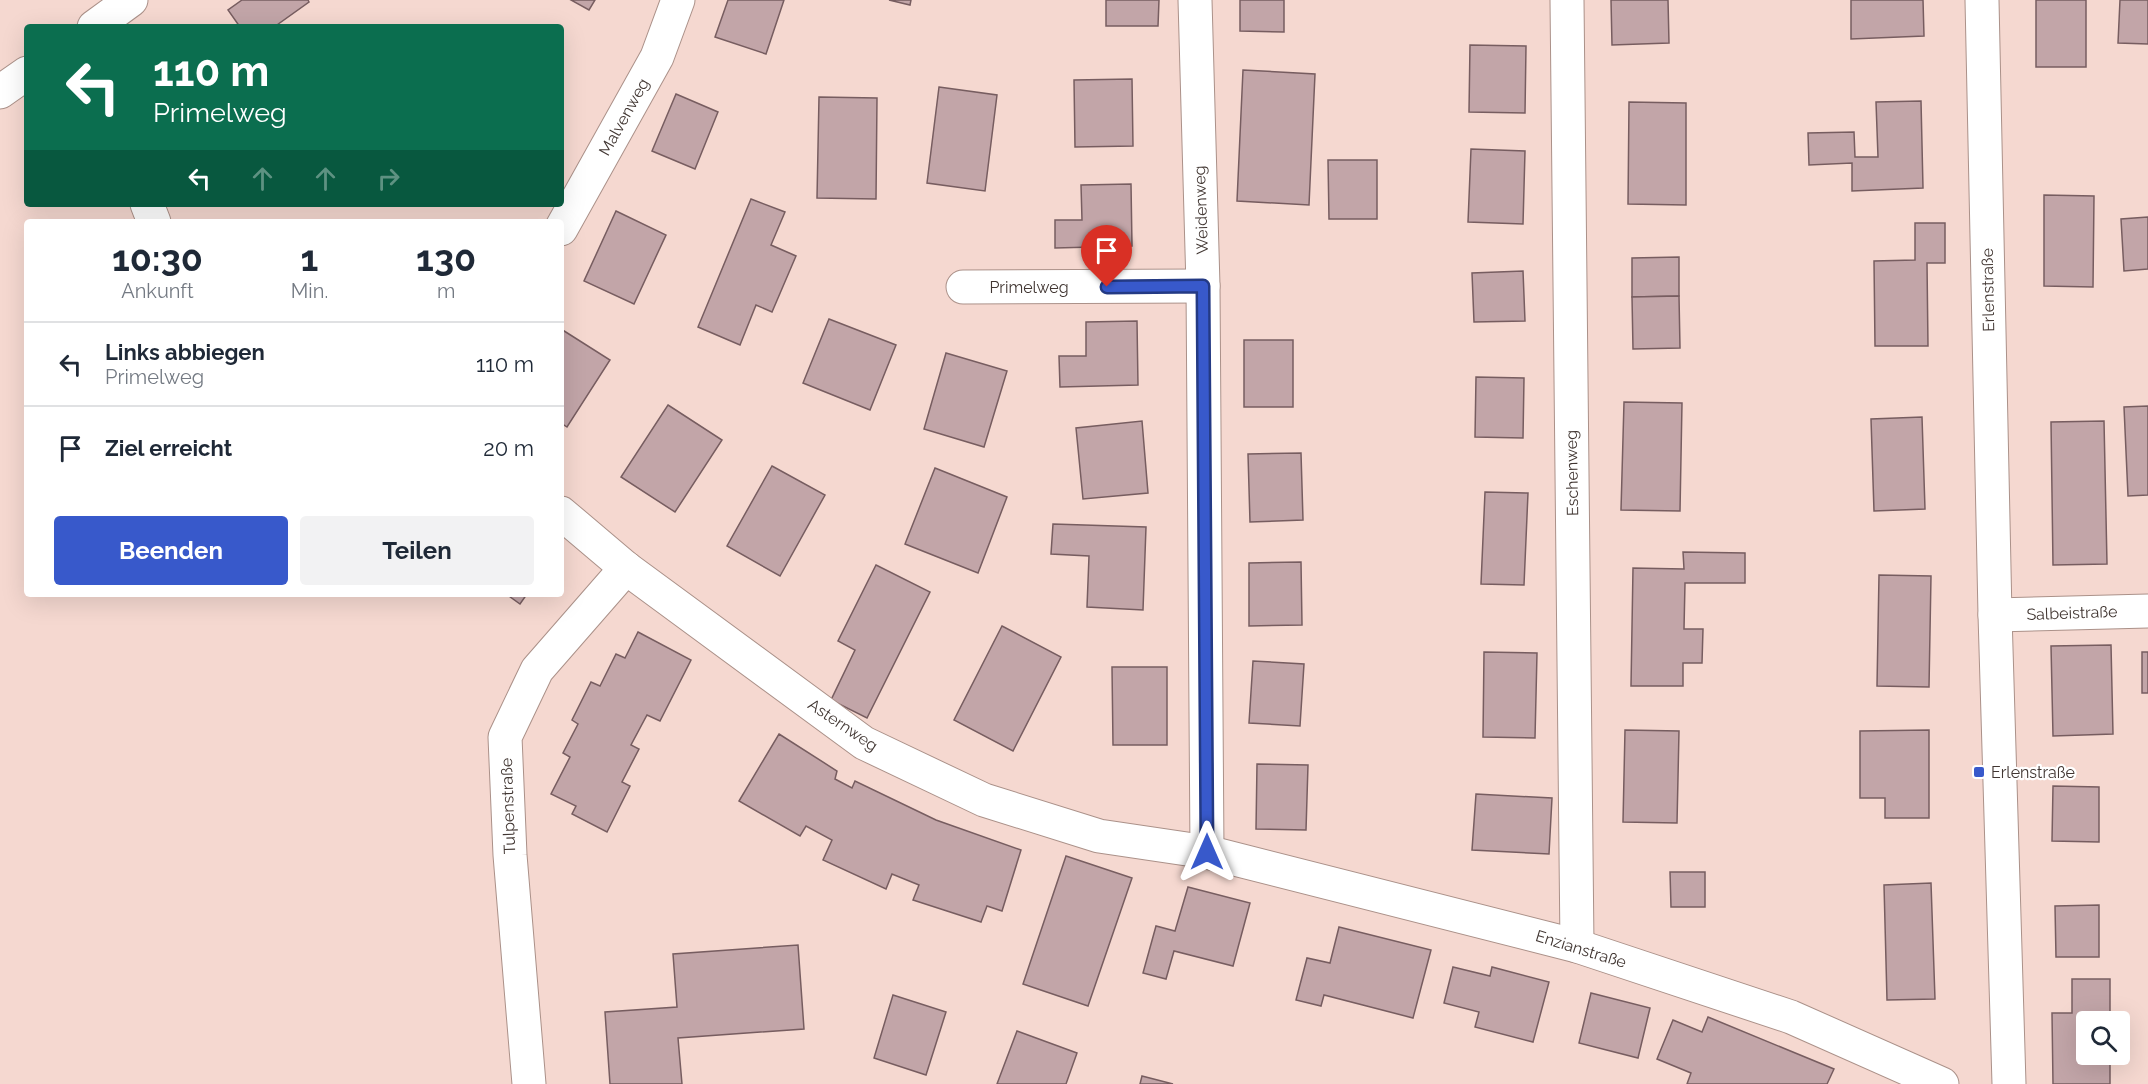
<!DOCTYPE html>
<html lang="de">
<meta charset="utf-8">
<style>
:root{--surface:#fff;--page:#f2f2f3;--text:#1f2937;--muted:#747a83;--line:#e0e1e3;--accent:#3859cb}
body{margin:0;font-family:Raleway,sans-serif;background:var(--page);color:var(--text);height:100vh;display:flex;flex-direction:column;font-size:22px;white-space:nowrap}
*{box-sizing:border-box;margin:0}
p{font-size:20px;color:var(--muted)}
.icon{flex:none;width:33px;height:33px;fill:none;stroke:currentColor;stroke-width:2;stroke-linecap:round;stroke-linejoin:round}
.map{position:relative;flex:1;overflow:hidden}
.drawer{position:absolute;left:24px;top:219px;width:540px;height:378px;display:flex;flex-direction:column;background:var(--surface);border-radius:6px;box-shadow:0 6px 24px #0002}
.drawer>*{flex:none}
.hud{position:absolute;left:24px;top:24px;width:540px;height:183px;border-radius:6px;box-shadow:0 6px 24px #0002;background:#0b6e4f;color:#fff;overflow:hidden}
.tools{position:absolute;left:2076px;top:1011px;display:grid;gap:12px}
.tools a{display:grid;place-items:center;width:54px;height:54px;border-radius:6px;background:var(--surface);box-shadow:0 6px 24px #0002;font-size:30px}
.pin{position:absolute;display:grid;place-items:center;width:51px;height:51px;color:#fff;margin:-62px -26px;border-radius:50% 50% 50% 0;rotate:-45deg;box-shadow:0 0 6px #0007}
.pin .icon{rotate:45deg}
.me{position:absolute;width:66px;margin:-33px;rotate:0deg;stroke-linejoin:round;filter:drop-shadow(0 0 4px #0008)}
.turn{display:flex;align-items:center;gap:21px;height:126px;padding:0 30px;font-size:27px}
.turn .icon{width:78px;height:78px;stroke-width:2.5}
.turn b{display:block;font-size:42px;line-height:51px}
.lanes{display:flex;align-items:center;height:57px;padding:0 30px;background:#0003;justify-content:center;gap:30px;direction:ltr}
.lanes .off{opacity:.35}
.eta{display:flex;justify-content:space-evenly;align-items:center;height:102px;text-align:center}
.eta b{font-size:36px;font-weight:700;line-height:42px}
.action{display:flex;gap:12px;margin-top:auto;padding:12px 30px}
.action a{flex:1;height:69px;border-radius:6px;background:var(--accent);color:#fff;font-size:24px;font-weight:700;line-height:69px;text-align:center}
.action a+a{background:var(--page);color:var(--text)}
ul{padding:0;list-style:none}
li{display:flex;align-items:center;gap:18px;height:84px;padding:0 30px;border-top:2px solid var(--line)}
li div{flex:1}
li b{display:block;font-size:22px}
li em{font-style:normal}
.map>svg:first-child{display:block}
.building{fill:#c2a5a8;stroke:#775d60;stroke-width:1.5}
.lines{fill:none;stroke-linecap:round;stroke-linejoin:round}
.street-casing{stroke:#ab9189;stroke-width:35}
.secondary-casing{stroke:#ab9189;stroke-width:35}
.street{stroke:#fff;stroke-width:33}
.secondary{stroke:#fff;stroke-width:33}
.route-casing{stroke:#243a84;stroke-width:15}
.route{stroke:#3859cb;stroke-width:10}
.poi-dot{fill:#3859cb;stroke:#fff;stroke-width:2}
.labels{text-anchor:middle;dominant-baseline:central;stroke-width:4.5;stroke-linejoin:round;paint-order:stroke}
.street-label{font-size:16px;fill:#413632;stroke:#fff}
.poi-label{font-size:16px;fill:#413632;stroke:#fff;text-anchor:start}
</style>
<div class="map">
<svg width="2148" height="1084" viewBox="0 0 2148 1084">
<rect width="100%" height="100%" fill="#f5d8d0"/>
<g class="building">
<polygon points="242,0 308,0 309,2 274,27 240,27 228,10"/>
<polygon points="571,0 595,0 589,10"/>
<polygon points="728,0 784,0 766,54 715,37"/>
<polygon points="889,0 911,0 910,5"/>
<polygon points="1106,0 1159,0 1158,26 1106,26"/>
<polygon points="1240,0 1284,0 1284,32 1240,31"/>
<polygon points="1611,0 1668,0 1669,43 1612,45"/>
<polygon points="1851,0 1923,0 1924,36 1851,39"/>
<rect x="2036" y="0" width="50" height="67"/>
<polygon points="2120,0 2148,0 2148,44 2118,43"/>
<polygon points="1470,45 1526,46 1525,113 1469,112"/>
<polygon points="1243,70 1315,74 1309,205 1237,201"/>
<polygon points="1132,79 1133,146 1075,147 1074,80"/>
<polygon points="939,87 997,95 985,191 927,183"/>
<polygon points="676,94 718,112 695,169 652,151"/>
<polygon points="819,97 877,98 876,199 817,198"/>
<polygon points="1921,101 1923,188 1852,191 1852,163 1809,165 1808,133 1854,132 1855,157 1878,157 1876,102"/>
<polygon points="1629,102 1686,103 1686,205 1628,204"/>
<polygon points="1471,149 1525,151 1523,224 1468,222"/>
<polygon points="1328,160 1377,160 1377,219 1329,219"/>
<polygon points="1131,184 1132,246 1055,248 1055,220 1082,220 1081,185"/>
<polygon points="2044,195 2094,196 2093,287 2044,286"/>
<polygon points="751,199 785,212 771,245 796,256 772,312 756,305 740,345 698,327"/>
<polygon points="616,211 666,235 634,304 584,281"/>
<polygon points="2148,217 2148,269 2124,271 2121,219"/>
<polygon points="1915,223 1945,223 1945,263 1927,263 1928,346 1875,346 1874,261 1915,260"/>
<polygon points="1679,257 1679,296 1632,297 1632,258"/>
<polygon points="1523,271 1525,321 1474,322 1472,273"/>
<polygon points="1679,296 1680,348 1633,349 1632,297"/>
<polygon points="829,319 896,345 870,410 803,383"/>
<polygon points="1137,321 1138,385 1060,387 1059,356 1086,356 1086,322"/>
<polygon points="561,329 610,360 567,427 561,423"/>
<rect x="1244" y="340" width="49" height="67"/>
<polygon points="946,353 1007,371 984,447 924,429"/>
<polygon points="1476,377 1524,378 1523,438 1475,437"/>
<polygon points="1624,402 1682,403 1680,511 1621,510"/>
<polygon points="668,405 722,440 675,512 621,477"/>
<polygon points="2148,406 2148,495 2128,496 2124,407"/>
<polygon points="1922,417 1925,509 1874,511 1871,419"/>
<polygon points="1142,421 1148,493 1083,499 1076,428"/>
<polygon points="2104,421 2107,564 2053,565 2051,422"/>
<polygon points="1301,453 1303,520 1250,522 1248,454"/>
<polygon points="772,466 825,495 780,576 727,546"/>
<polygon points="935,468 1007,497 978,573 905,544"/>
<polygon points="1485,492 1528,493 1524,585 1481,584"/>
<polygon points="1053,524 1146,527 1143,610 1087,607 1089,556 1051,554"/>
<polygon points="1683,552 1745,553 1745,583 1685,583 1684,629 1703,629 1702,663 1683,663 1683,686 1631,686 1633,568 1684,569"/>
<polygon points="1301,562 1302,625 1249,626 1249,563"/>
<polygon points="876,565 930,592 867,718 831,700 855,650 838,641"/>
<polygon points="1879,575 1931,576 1929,687 1877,686"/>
<polygon points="506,594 527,594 520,604"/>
<polygon points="1002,626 1061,657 1013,751 954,720"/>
<polygon points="638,632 691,660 660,721 647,715 631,745 639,749 622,782 630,786 607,832 572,814 576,806 551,794 570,757 563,753 578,724 572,720 591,682 600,686 616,654 625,658"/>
<polygon points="2111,645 2113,734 2053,736 2051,646"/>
<polygon points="1484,652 1537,653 1535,738 1483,737"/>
<rect x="2142" y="652" width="6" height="41"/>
<polygon points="1253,661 1304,664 1300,726 1249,723"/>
<polygon points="1112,667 1167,667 1167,745 1113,745"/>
<polygon points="1625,730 1679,731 1677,823 1623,822"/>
<polygon points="1929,730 1929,818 1885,818 1885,798 1860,798 1860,731"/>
<polygon points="779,734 837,771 835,779 852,788 855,781 936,820 1021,850 1002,911 987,906 981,922 913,900 919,885 892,874 886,889 823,860 832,840 806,826 800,836 739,801"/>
<polygon points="1257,764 1308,765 1306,830 1256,829"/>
<polygon points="2053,786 2099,787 2099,842 2052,841"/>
<polygon points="1476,794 1552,798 1549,854 1472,850"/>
<polygon points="1066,856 1132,878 1088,1006 1023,984"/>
<polygon points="1670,872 1705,872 1705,907 1671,907"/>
<polygon points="1931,883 1935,999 1887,1000 1884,885"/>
<polygon points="1188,887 1250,903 1233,966 1174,951 1166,979 1143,973 1156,926 1175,931"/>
<polygon points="2099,905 2099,957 2056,957 2055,906"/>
<polygon points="1339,927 1431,950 1413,1018 1324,995 1321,1006 1296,1000 1307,958 1330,963"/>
<polygon points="798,945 804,1029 678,1038 682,1084 610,1084 605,1012 677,1007 673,954"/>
<polygon points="1453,967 1490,976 1492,967 1549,982 1533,1042 1475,1027 1479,1012 1444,1003"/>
<polygon points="2072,979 2110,979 2110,1022 2086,1022 2086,1054 2110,1054 2110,1084 2053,1084 2052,1013 2072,1013"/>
<polygon points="1591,993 1650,1008 1638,1058 1579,1043"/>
<polygon points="893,995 946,1012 926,1075 874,1058"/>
<polygon points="1708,1017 1834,1069 1827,1084 1687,1084 1691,1073 1657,1059 1673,1020 1702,1032"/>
<polygon points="1017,1031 1077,1053 1066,1084 997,1084"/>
<polygon points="1142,1076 1173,1084 1140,1084"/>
</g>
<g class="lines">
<g class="street-casing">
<g id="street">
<polyline points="1195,0 1203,286 1207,852"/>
<polyline points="1567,0 1577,946"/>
<polyline points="1982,0 1995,615 2009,1084"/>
<polyline points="147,204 154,222"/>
<polyline points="561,229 657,57 678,0"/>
<polyline points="963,287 1203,286"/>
<polyline points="561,513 626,568 864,743 984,800 1099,836 1207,852 1577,946 1791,1017 1942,1084"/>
<polyline points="1995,615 2148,611"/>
<polyline points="529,1084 510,855 505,737 537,670 626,568"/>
</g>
</g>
<g class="secondary-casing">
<g id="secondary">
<polyline points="94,27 131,0"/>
<polyline points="0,92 27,73"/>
</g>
</g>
<use href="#street" class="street"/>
<use href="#secondary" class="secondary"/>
</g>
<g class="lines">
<g class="route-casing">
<polyline id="route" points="1107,287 1203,286 1207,852"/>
</g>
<use href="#route" class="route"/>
</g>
<rect class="poi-dot" x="1973" y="766" width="12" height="12" rx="3"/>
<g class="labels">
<g class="street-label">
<text transform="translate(624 117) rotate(-61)">Malvenweg</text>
<text transform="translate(1201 210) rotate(-92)">Weidenweg</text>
<text x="1029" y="287">Primelweg</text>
<text transform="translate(1988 290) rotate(-91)">Erlenstraße</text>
<text transform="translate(1572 473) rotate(-91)">Eschenweg</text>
<text transform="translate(2072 613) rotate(-2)">Salbeistraße</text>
<text transform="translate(843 725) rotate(34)">Asternweg</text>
<text transform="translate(508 806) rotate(-92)">Tulpenstraße</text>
<text transform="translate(1581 949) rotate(17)">Enzianstraße</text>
</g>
<g class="poi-label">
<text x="1991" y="772">Erlenstraße</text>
</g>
</g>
</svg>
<div class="tools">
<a><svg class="icon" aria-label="search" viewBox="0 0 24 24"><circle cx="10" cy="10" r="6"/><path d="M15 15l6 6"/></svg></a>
</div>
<div class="pin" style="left:1107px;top:287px;background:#d93025"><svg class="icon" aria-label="arrive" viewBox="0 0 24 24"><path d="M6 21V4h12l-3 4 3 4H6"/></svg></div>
<svg class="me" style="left:1207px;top:852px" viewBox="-20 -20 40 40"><path d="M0-17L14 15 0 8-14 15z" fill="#3859cb" stroke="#fff" stroke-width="4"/></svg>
<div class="hud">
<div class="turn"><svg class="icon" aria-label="left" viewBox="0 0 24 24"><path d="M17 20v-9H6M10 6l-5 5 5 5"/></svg><div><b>110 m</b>Primelweg</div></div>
<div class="lanes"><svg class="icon" aria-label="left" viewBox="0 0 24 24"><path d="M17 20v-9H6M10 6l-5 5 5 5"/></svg><svg class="icon off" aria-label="ahead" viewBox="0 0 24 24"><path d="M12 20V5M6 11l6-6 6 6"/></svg><svg class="icon off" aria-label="ahead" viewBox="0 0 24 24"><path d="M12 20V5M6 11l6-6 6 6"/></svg><svg class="icon off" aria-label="right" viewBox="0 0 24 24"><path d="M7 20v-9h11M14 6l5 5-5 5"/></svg></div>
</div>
<section class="drawer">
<div class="eta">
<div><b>10:30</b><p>Ankunft</p></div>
<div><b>1</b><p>Min.</p></div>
<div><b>130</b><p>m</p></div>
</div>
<ul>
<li><svg class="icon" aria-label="left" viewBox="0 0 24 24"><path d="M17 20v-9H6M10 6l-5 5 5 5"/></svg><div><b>Links abbiegen</b><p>Primelweg</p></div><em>110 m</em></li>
<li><svg class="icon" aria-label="arrive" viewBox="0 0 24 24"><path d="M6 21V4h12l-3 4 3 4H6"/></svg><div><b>Ziel erreicht</b></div><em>20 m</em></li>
</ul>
<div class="action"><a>Beenden</a><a>Teilen</a></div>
</section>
</div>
